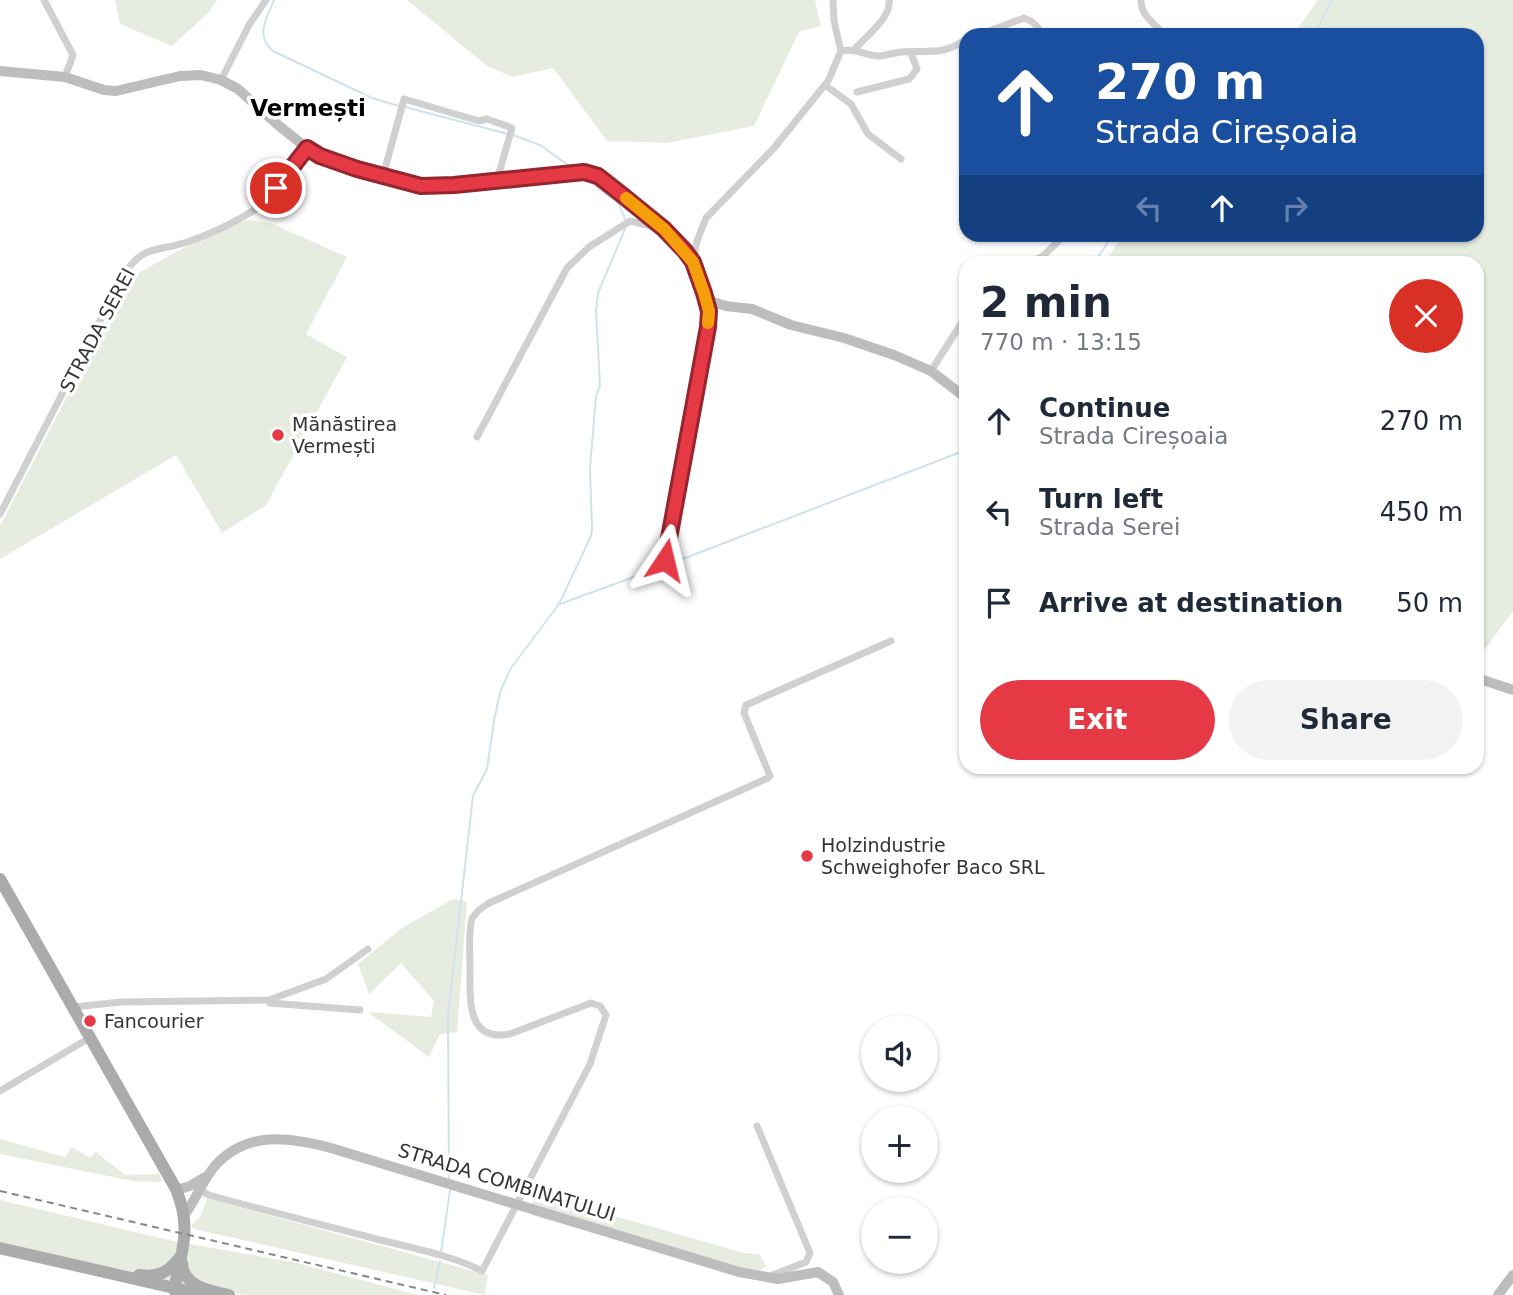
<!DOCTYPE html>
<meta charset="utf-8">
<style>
:root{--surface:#fff;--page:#f2f2f3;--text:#1f2937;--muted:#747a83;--accent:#e63946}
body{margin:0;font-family:"DejaVu Sans",sans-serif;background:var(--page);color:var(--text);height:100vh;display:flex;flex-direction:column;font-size:26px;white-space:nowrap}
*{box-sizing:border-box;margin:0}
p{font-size:23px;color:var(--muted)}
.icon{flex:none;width:38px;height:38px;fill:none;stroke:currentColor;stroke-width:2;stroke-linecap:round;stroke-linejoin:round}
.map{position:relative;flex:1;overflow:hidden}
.side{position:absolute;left:959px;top:256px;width:525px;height:518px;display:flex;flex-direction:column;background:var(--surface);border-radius:21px;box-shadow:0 2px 5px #0004}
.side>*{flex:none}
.guide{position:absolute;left:959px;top:28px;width:525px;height:214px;border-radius:21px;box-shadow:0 2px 5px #0004;background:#1a4fa0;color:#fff;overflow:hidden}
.buttons{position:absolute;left:861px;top:1015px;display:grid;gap:14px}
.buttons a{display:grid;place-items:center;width:77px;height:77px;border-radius:50%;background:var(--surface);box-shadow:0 2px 5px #0004;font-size:35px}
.pin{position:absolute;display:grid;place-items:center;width:60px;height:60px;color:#fff;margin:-30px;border:4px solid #fff;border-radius:50%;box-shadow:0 2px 7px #0007}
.me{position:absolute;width:77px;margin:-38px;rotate:10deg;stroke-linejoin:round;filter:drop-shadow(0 0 5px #0008)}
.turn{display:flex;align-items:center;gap:24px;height:147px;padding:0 21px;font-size:32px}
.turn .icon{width:91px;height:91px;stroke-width:2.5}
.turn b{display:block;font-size:49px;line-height:60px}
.lanes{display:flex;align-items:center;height:66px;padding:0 21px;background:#0003;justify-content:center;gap:35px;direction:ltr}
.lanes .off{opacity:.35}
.round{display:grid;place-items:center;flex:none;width:74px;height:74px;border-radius:37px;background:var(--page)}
.overview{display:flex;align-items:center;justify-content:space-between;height:119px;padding:0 21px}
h1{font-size:42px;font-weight:700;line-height:52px}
.primary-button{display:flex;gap:14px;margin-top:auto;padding:14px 21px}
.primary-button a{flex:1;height:80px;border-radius:42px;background:var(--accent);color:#fff;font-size:28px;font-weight:700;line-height:80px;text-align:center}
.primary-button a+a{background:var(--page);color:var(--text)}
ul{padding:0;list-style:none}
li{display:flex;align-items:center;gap:21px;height:91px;padding:0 21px}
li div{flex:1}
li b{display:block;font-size:26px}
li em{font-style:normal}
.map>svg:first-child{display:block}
.green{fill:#e6ecdf}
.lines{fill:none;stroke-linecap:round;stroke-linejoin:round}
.stream{stroke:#cfe2ee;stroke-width:2}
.street{stroke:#d0d0d0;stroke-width:7}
.secondary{stroke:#bdbdbd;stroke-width:10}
.primary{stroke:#ababab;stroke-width:12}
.rail{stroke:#888;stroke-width:2;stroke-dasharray:7 5;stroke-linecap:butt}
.route-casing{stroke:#96252e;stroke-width:18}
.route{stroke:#e63946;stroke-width:12}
.slow{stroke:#f59e0b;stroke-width:12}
.poi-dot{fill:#e63946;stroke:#fff;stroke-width:2.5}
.labels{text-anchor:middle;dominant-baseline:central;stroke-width:7;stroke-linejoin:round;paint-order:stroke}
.street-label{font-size:19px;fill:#333;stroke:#fff}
.poi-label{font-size:19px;fill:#333;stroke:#fff;text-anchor:start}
.quarter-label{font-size:23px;font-weight:bold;fill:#000;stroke:#fff}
</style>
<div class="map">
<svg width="1513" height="1295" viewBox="0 0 1513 1295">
<rect width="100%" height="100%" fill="#fff"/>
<g class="green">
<polygon points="115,0 217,0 210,11 172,46 120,24"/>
<polygon points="407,0 815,0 821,26 799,32 754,126 667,143 607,141 553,68 513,77 487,66"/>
<polygon points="1318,0 1513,0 1513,611 1477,660 1477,262 1106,262 1122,235 1477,234 1477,35 1293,35"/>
<polygon points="247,220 270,223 347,257 306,334 347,357 266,505 222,533 176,455 0,559 0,526 128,279 185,247"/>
<polygon points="453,899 467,902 457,1032 440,1034 429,1057 368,1012 431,1017 434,1001 401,963 369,994 358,964 402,928"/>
<polygon points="0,1139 65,1157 72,1147 90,1158 96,1152 125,1175 160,1174 162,1182 133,1181 0,1154"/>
<polygon points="540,1192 559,1200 744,1253 759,1254 766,1266 758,1272 755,1280 531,1215 532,1203"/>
<polygon points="208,1197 224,1203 488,1275 485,1295 194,1229 191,1225 200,1217"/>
<polygon points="0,1200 173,1241 297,1263 418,1295 247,1295 93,1275 0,1255"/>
</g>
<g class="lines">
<g class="stream">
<path d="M 274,0 C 266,20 255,35 273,51 L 372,98 L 399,106"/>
<polyline points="1314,35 1332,0"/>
<polyline points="405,107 508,134"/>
<polyline points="513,135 540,145 572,168"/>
<polyline points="585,178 619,204 625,219"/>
<polyline points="1095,262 1113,234"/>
<polyline points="667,565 966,450"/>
<polyline points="560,604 661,567"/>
<polyline points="449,1178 448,1015 473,796 487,769 494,721 500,692 511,668 559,604 591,536 592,529 590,468 596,396 600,386 596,311 598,293 625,229"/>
<polyline points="441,1253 450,1190"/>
<polyline points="434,1288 440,1261"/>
</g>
<g class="street">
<polyline points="44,0 73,55 65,77"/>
<path d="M 1141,0 C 1140,15 1156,25 1165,35"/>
<path d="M 978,35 L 1024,18 C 1033,21 1039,26 1042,35"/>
<path d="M 855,49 C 866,36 892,17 889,0"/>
<path d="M 841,51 C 860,48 864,56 879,56 C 887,55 894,53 902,52 C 927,50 944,56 966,39"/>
<polyline points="221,80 249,25 266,0"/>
<polyline points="825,85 851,104 868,134 901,159"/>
<polyline points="857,92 909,79 917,69 911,53"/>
<polyline points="383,176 404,99 479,121 487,119 512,128 497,180"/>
<polyline points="693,261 697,241 706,218 774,148 828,81 841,51 834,21 833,0"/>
<polyline points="1031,262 1043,256 1066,234"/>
<polyline points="931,371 966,316"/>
<polyline points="477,437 567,268 589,247 630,221 659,228"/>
<path d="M 0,514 L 122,278 C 143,242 158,253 190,241 C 213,233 238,221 259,207 C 276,196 294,165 307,148"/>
<polyline points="665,560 708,326 709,311 704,294"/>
<polyline points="270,1003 360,1010"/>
<polyline points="74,1007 121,1002 269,1000 326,979 368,949"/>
<polyline points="0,1091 91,1037"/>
<polyline points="757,1126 810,1253 806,1262 770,1276"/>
<path d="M 199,1190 L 209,1195 C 266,1211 323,1225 380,1240 C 409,1247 457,1257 482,1271 L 590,1064 L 606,1015 L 600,1006 L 591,1003 L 510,1034 C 466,1043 470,998 470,968 C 470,952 468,934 472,918 L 479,910 L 489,903 L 768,778 L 770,776 L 744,713 L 746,705 L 891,641"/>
</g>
<g class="secondary">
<polyline points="0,71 65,77 104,90 116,91 180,76 201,75 221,80 238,89 278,125 312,152 357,169 421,185 454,185 584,172 595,174 664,229 685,251 693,262 704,293 713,302 726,306 752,309 791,325 844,338 894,355 931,371 966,398"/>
<polyline points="1477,678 1513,690"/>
<polyline points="176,1190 190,1186 205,1177"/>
<path d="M 185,1214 C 196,1199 202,1182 214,1167 C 246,1130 289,1137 331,1148 L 739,1272 L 778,1279 L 818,1272 L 833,1282 L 839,1295"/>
<polyline points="1498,1295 1513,1275"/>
</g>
<g class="primary">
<path d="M 0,879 L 176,1189 C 192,1228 182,1250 174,1290"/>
<polyline points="0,1248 205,1295"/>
<path d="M 182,1263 C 183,1287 211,1291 229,1295"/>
<path d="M 139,1275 C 158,1278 169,1272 180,1257"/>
</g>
<polyline class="rail" points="0,1191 446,1295"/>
</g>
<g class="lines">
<g class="route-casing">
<polyline id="route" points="276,188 307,148 320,156 357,169 421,186 454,185 584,172 598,176 621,194 664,229 685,251 693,262 704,293 709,311 708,327 665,560"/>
</g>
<use href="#route" class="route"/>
<polyline class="slow" points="626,198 664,229 693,262 704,293 709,311 708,323"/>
</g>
<g class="poi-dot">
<circle cx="278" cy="435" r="7"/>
<circle cx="807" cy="856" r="7"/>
<circle cx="90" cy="1021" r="7"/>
</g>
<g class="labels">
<g class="street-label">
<text transform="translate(97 330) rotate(-62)">STRADA SEREI</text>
<text transform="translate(507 1182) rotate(17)">STRADA COMBINATULUI</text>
</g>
<g class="poi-label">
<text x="292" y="424">Mănăstirea<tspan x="292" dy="22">Vermești</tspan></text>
<text x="821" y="845">Holzindustrie<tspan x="821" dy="22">Schweighofer Baco SRL</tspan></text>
<text x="104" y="1021">Fancourier</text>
</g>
<g class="quarter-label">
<text x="308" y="108">Vermești</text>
</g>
</g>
</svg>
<div class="buttons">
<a><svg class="icon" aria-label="sound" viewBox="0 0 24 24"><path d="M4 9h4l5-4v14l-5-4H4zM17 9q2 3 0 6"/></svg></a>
<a>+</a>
<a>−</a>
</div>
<div class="pin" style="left:276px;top:188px;background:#d93025"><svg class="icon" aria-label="arrive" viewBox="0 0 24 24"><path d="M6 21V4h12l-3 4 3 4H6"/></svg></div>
<svg class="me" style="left:665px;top:560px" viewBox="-20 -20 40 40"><path d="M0-17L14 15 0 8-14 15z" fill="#e63946" stroke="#fff" stroke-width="4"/></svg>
<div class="guide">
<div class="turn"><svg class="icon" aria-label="ahead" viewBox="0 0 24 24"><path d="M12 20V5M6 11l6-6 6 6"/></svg><div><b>270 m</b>Strada Cireșoaia</div></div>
<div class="lanes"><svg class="icon off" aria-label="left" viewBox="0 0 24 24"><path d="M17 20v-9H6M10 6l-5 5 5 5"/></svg><svg class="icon" aria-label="ahead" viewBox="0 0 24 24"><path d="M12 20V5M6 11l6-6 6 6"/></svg><svg class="icon off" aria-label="right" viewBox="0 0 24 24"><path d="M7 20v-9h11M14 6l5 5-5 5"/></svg></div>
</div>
<section class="side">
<div class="overview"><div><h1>2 min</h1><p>770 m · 13:15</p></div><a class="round" style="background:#d93025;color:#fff"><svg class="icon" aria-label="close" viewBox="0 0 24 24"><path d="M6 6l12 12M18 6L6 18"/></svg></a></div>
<ul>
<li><svg class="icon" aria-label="ahead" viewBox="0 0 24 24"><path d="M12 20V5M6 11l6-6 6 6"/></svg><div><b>Continue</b><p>Strada Cireșoaia</p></div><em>270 m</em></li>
<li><svg class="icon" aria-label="left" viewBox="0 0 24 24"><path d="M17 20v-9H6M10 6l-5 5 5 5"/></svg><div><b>Turn left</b><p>Strada Serei</p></div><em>450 m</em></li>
<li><svg class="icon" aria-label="arrive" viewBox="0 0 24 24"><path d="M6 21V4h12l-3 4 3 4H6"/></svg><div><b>Arrive at destination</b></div><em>50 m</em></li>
</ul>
<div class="primary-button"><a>Exit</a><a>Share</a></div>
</section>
</div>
